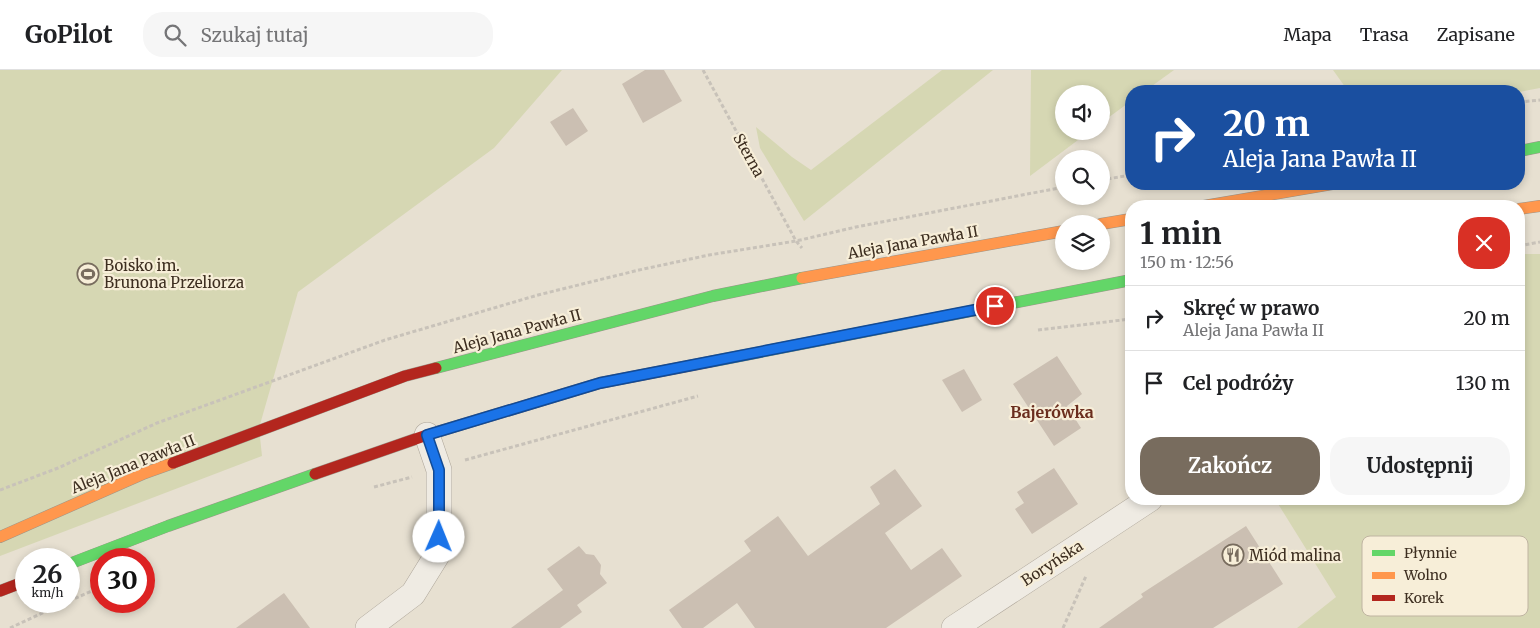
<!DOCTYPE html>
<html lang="pl">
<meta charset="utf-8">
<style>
:root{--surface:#fff;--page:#f6f6f6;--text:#202124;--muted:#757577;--line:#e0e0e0;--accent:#786c5e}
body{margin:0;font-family:Merriweather,serif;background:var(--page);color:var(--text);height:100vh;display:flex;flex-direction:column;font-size:19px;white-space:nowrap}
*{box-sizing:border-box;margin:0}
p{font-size:16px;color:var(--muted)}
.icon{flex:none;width:28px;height:28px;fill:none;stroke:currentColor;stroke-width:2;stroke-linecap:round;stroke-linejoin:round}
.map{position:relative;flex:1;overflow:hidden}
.panel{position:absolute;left:1125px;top:130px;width:400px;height:305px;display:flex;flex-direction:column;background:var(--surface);border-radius:20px;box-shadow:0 2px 8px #0003}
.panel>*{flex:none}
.guide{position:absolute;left:1125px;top:15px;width:400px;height:105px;border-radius:20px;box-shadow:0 2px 8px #0003;background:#1a4fa0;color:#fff;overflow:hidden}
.buttons{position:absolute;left:1055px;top:15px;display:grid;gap:10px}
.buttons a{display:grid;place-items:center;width:55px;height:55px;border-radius:50%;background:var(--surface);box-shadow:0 2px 8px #0003;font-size:25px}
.speed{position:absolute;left:15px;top:478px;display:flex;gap:10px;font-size:25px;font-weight:700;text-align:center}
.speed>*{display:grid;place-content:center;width:65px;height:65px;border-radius:50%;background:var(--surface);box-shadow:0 2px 8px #0003;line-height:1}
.speed small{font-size:12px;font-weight:400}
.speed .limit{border:8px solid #d22;background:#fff;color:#111}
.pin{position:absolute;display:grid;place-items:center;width:42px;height:42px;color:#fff;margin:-21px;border:2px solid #fff;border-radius:50%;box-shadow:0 1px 5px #0007}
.me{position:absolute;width:55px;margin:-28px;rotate:1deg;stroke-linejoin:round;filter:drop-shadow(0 0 4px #0008)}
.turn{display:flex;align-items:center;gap:18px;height:105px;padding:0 15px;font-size:22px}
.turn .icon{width:65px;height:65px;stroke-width:2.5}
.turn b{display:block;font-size:35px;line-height:42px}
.round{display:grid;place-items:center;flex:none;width:52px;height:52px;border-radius:20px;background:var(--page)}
.head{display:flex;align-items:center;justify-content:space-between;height:85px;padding:0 15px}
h1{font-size:30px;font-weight:700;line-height:38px}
.cta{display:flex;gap:10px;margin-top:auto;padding:10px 15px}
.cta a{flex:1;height:58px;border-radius:20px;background:var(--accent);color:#fff;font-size:20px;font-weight:700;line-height:58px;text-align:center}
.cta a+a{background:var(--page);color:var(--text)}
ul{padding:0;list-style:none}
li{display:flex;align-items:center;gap:15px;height:65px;padding:0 15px;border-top:1px solid var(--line)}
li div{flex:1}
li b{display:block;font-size:19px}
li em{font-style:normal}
header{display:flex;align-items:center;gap:30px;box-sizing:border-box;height:70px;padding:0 25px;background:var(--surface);border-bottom:1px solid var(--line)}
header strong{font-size:24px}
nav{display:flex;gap:28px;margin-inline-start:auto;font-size:18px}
.search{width:350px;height:45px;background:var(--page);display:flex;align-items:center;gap:12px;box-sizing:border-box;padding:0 18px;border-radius:20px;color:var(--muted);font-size:19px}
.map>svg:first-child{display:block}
.green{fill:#d6d7b3}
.building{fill:#cbbfb2}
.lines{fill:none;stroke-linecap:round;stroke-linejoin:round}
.street-casing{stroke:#ada599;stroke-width:26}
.fast-casing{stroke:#9c958a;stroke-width:12}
.slow-casing{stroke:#9c958a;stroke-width:12}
.jam-casing{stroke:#9c958a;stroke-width:12}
.path{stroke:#c8c2b9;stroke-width:3;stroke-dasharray:4 2.5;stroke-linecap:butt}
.street{stroke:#efebe3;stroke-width:25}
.fast{stroke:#63d668;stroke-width:11}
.slow{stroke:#ff974d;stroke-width:11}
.jam{stroke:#b3261e;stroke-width:11}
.route-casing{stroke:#114b97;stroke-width:12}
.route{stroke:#1a73e8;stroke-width:9}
.labels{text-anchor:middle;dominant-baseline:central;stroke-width:4.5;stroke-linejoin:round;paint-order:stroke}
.street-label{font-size:15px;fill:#3d2e20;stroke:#f7eed8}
.poi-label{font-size:15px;fill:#3d2e20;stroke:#f7eed8;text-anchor:start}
.neighbourhood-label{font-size:16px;font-weight:bold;fill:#6b2e1e;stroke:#f7eed8}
.key{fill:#f7eed8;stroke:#bfb4a1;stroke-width:1}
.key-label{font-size:14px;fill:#3d2e20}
</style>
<header>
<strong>GoPilot</strong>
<div class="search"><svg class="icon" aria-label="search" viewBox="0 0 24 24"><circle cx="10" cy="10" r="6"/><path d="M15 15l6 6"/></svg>Szukaj tutaj</div>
<nav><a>Mapa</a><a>Trasa</a><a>Zapisane</a></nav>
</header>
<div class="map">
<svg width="1540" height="558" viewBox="0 0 1540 558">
<rect width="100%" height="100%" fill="#e7e0d1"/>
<g class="green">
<polygon points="0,0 562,0 494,78 298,222 259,358 262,386 0,486"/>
<polygon points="942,0 993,0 804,151 760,78 756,57 792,87 811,100"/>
<polygon points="1031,0 1174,0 1145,21 1131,21 1131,31 1101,53 1101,24 1064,24 1064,61 1090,61 1030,106"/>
<polygon points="1333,0 1540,0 1540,18 1519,22 1348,21"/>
<polygon points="1519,184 1540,184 1540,558 1297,558 1336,527 1275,429 1519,429"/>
</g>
<g class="building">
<polygon points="645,0 664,0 682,31 643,53 622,14"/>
<polygon points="573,38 588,61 566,76 550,52"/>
<polygon points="1057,286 1082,324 1067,336 1081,358 1054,376 1013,314"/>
<polygon points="964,299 982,330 962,342 942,310"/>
<polygon points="1054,398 1078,434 1032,464 1015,439 1024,433 1017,422"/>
<polygon points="895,399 922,436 885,463 911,500 942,478 962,506 886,558 755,558 737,533 703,558 682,558 669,540 751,481 744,471 778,446 808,486 880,434 870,417"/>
<polygon points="1246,456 1283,514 1213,558 1099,558 1143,527 1141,524"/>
<polygon points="579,476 586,484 594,485 601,495 600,504 607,513 577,535 582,542 560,558 511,558 563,520 547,499"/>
<polygon points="284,523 310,558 236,558"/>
</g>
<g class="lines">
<g class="street-casing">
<g id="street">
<polyline points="368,558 413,524 439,482 439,400 427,365"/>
<polyline points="954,558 1150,429"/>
</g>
</g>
<g class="fast-casing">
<g id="fast">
<polyline points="1519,81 1540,77"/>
<polyline points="714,291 1131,210"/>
<polyline points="436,298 713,226 802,208"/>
<polyline points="69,494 168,456 315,404"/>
</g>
</g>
<g class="slow-casing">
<g id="slow">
<polyline points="1204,136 1332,114"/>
<polyline points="1519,139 1540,136"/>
<polyline points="1101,154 1131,149"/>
<polyline points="802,208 1064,161"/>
<polyline points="0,467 145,403 173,393"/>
</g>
</g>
<g class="jam-casing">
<g id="jam">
<polyline points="173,393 405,306 436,298"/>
<polyline points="315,404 427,365 600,313 714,291"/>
<polyline points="0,521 26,511"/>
</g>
</g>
<g class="path">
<polyline points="703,0 796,171 802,178"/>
<polyline points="1519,32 1540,30"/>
<polyline points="1101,110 1131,105"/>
<polyline points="1519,176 1540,172"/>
<polyline points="1038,260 1131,249"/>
<polyline points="465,390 698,326"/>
<polyline points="374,417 412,407"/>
<polyline points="0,420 58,398 157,353 385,270 538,225 639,200 709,185 796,171 856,157 1064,117"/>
<polyline points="69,531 101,517"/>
<polyline points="10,558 68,531"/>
<polyline points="1063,558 1086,506"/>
</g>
<use href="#street" class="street"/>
<use href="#fast" class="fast"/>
<use href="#slow" class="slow"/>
<use href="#jam" class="jam"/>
</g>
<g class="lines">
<g class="route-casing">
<polyline id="route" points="439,467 439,400 427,365 600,313 995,236"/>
</g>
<use href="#route" class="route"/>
</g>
<defs>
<g id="stadium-ring" transform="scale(1.125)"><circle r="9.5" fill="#f7eed8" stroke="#786c5e" stroke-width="1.5"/><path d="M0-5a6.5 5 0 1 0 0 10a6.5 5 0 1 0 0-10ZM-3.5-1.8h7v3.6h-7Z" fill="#786c5e"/></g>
<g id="restaurant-ring" transform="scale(1.125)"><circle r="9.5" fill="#f7eed8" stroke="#786c5e" stroke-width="1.5"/><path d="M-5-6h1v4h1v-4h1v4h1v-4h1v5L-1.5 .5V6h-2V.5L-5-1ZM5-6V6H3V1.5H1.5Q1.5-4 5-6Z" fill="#786c5e"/></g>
</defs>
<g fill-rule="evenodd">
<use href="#stadium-ring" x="88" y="204"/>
<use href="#restaurant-ring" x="1233" y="485"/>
</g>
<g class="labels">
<g class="street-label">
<text transform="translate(749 85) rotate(61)">Sterna</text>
<text transform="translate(913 172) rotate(-10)">Aleja Jana Pawła II</text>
<text transform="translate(517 261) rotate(-15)">Aleja Jana Pawła II</text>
<text transform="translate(133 394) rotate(-22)">Aleja Jana Pawła II</text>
<text transform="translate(1052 493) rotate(-33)">Boryńska</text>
</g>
<g class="poi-label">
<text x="104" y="195">Boisko im.<tspan x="104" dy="17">Brunona Przeliorza</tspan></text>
<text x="1249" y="485">Miód malina</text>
</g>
<g class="neighbourhood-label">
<text x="1052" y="342">Bajerówka</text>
</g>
</g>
<rect x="1362" y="466" width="166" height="80" rx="8" class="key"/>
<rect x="1372" y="480" width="23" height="6" fill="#63d668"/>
<rect x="1372" y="502" width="23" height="7" fill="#ff974d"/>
<rect x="1372" y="525" width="23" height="6" fill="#b3261e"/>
<g class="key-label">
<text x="1404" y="488">Płynnie</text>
<text x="1404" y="510">Wolno</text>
<text x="1404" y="533">Korek</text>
</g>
</svg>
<div class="buttons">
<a><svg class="icon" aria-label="sound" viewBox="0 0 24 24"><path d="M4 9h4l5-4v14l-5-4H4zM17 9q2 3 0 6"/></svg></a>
<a><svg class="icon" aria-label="search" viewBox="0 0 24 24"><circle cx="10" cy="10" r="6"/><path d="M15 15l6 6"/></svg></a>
<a><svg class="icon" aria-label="layers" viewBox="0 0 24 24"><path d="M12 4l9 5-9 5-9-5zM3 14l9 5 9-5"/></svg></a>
</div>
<div class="speed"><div>26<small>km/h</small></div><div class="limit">30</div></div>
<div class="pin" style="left:995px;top:236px;background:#d93025"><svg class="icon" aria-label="arrive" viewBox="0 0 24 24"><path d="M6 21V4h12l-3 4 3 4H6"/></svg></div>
<svg class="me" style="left:439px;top:467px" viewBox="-20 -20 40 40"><circle r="19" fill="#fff"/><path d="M0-13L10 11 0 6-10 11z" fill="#1a73e8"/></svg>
<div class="guide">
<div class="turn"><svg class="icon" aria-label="right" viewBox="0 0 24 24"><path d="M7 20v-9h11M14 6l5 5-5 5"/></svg><div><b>20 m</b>Aleja Jana Pawła II</div></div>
</div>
<section class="panel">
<div class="head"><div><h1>1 min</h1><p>150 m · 12:56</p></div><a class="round" style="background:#d93025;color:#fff"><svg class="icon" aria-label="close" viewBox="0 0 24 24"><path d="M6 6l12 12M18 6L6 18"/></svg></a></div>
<ul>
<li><svg class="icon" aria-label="right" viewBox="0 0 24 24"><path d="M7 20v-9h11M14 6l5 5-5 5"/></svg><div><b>Skręć w prawo</b><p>Aleja Jana Pawła II</p></div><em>20 m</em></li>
<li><svg class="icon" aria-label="arrive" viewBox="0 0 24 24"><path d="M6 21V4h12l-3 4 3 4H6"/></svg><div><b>Cel podróży</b></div><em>130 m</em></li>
</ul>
<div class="cta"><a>Zakończ</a><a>Udostępnij</a></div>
</section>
</div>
